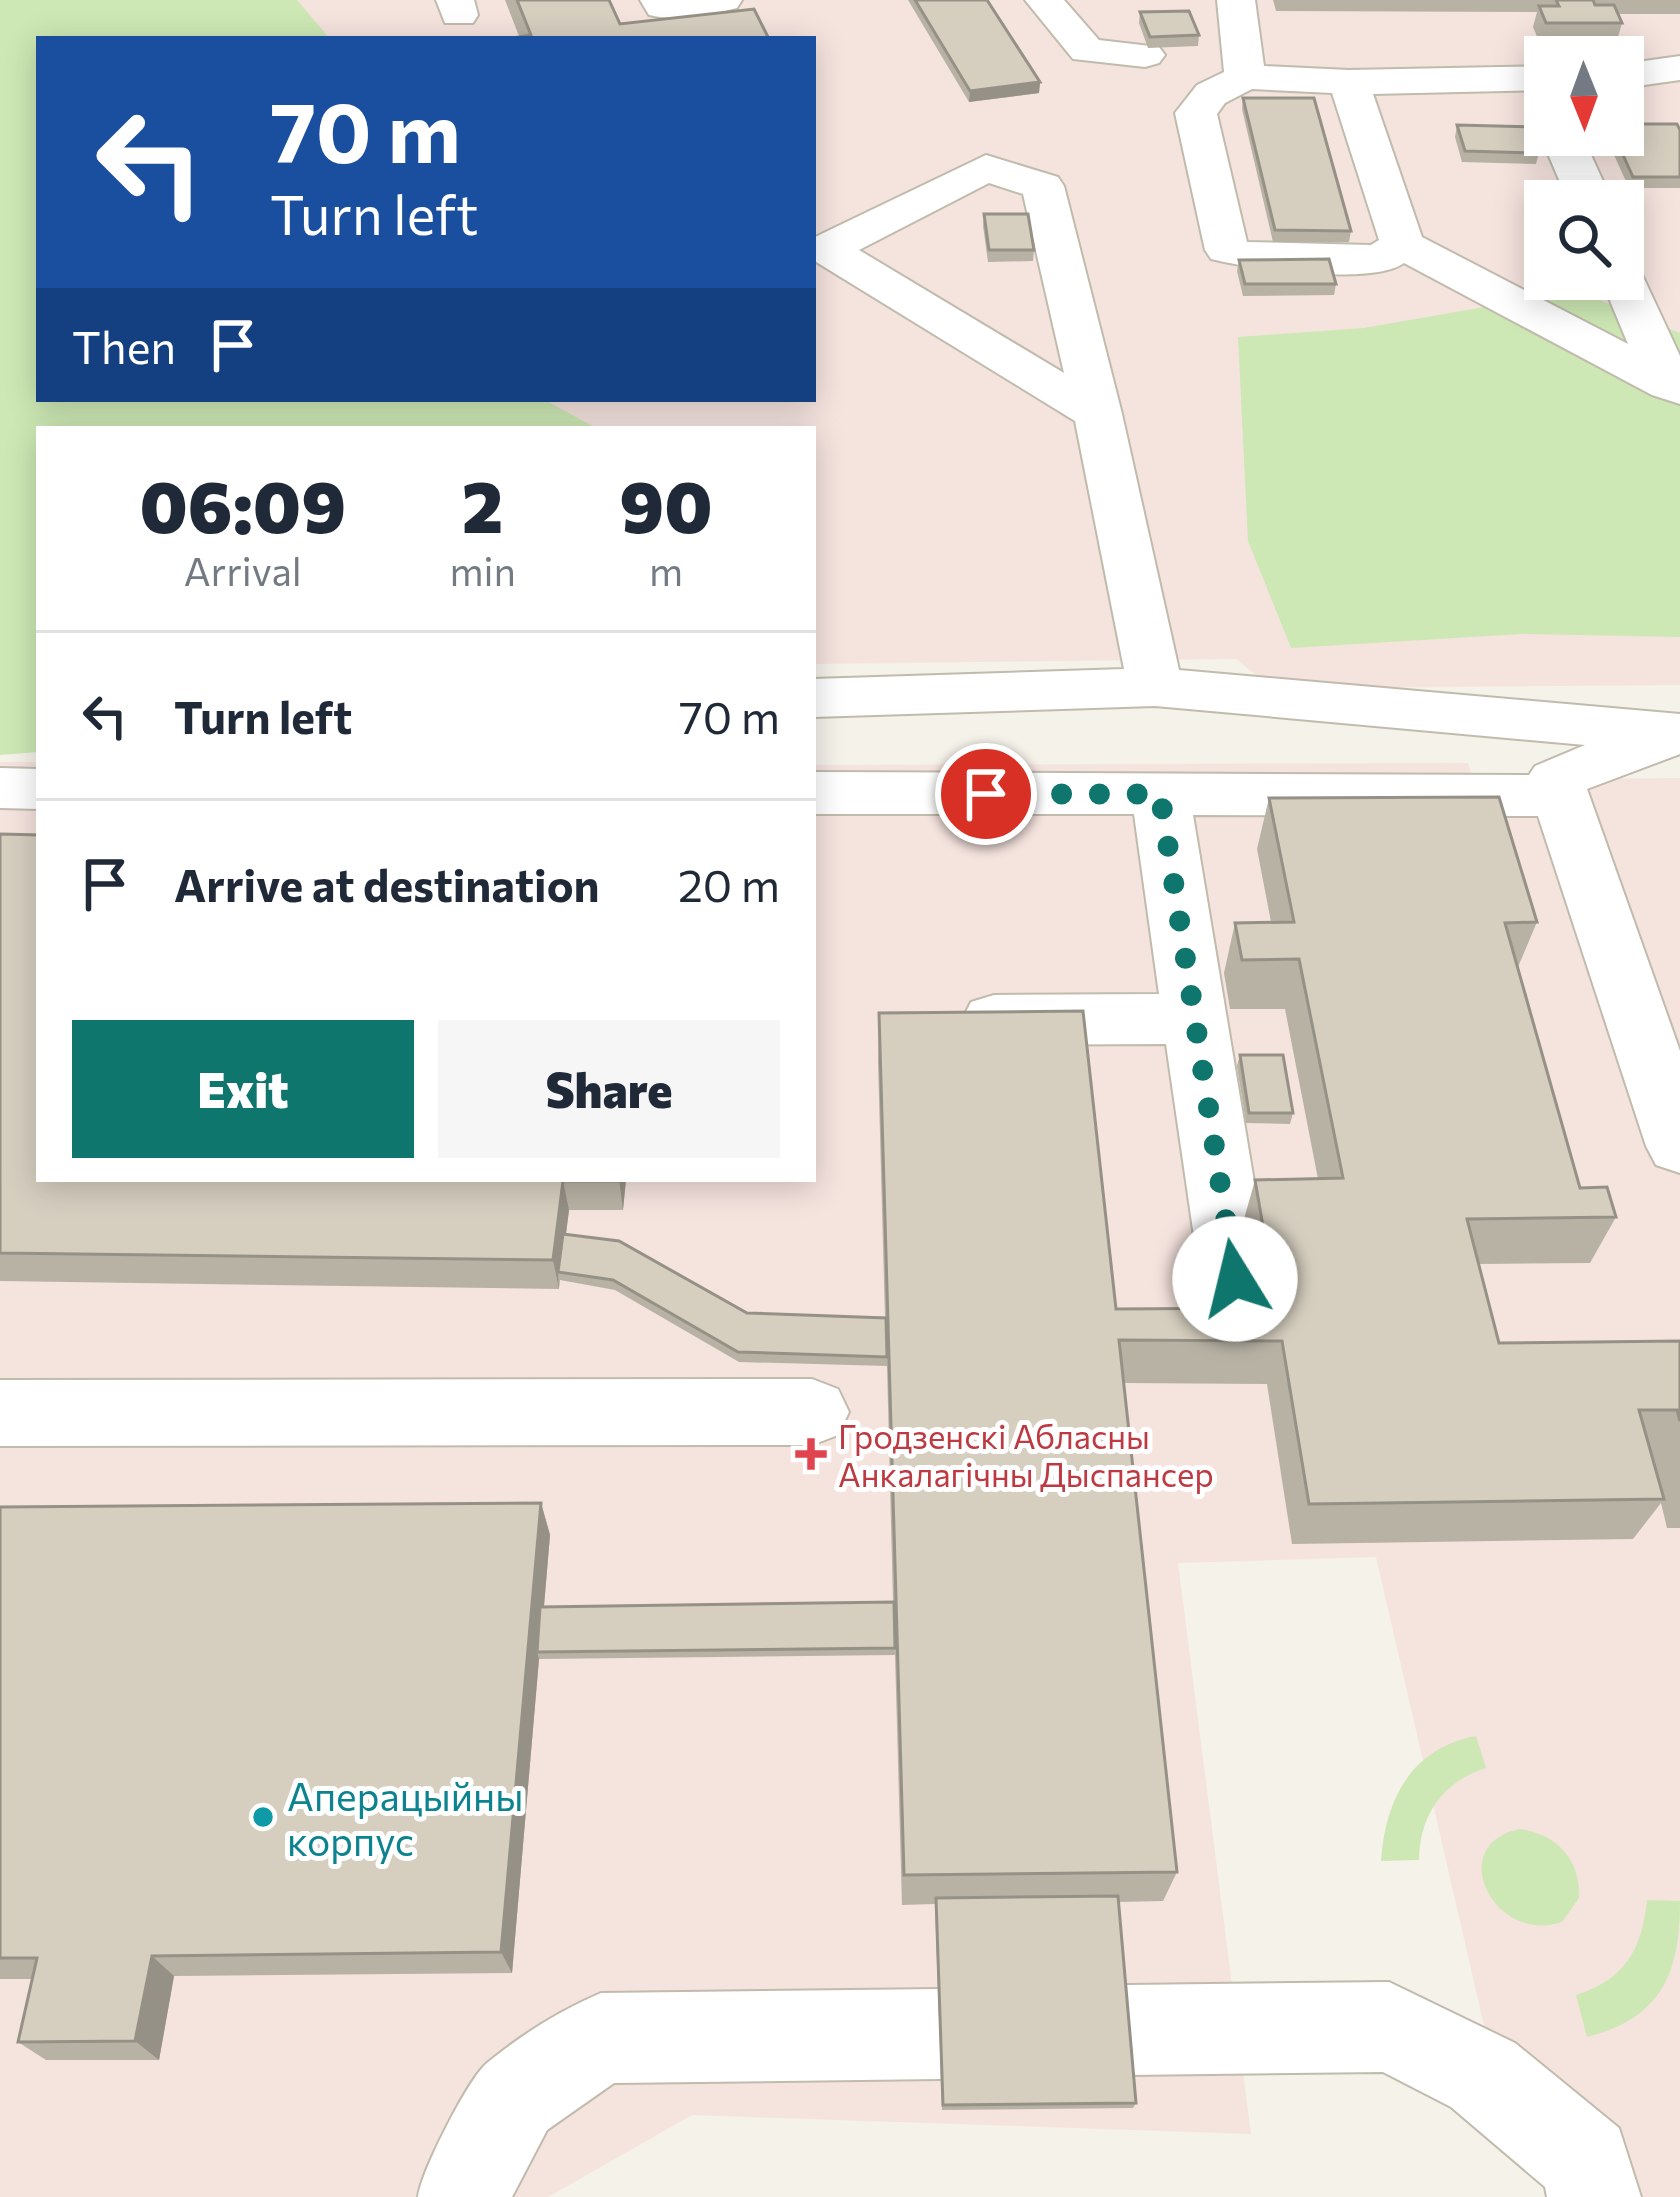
<!DOCTYPE html>
<meta charset="utf-8">
<style>
:root{--surface:#fff;--page:#f6f6f7;--text:#1f2937;--muted:#747a83;--line:#e0e1e3;--accent:#0f766e}
body{margin:0;font-family:Commissioner,sans-serif;background:var(--page);color:var(--text);height:100vh;display:flex;flex-direction:column;font-size:45px;white-space:nowrap}
*{box-sizing:border-box;margin:0}
p{font-size:39px;color:var(--muted)}
.icon{flex:none;width:66px;height:66px;fill:none;stroke:currentColor;stroke-width:2;stroke-linecap:round;stroke-linejoin:round}
.map{position:relative;flex:1;overflow:hidden}
.panel{position:absolute;left:36px;top:426px;width:780px;height:756px;display:flex;flex-direction:column;background:var(--surface);border-radius:0px;box-shadow:0 6px 30px #0003}
.panel>*{flex:none}
.top-card{position:absolute;left:36px;top:36px;width:780px;height:366px;border-radius:0px;box-shadow:0 6px 30px #0003;background:#1a4fa0;color:#fff;overflow:hidden}
.needle{width:78px;rotate:179deg}
.buttons{position:absolute;left:1524px;top:36px;display:grid;gap:24px}
.buttons a{display:grid;place-items:center;width:120px;height:120px;border-radius:0px;background:var(--surface);box-shadow:0 6px 30px #0003;font-size:60px}
.pin{position:absolute;display:grid;place-items:center;width:102px;height:102px;color:#fff;margin:-51px;border:6px solid #fff;border-radius:50%;box-shadow:0 3px 12px #0007}
.me{position:absolute;width:132px;margin:-66px;rotate:351deg;stroke-linejoin:round;filter:drop-shadow(0 0 9px #0008)}
.turn{display:flex;align-items:center;gap:42px;height:252px;padding:0 36px;font-size:54px}
.turn .icon{width:156px;height:156px;stroke-width:2.5}
.turn b{display:block;font-size:84px;line-height:102px}
.then{display:flex;align-items:center;height:114px;padding:0 36px;background:#0003;gap:24px;font-size:45px}
.eta{display:flex;justify-content:space-evenly;align-items:center;height:204px;text-align:center}
.eta b{font-size:72px;font-weight:800;line-height:84px}
.primary-button{display:flex;gap:24px;margin-top:auto;padding:24px 36px}
.primary-button a{flex:1;height:138px;border-radius:0px;background:var(--accent);color:#fff;font-size:48px;font-weight:800;line-height:138px;text-align:center}
.primary-button a+a{background:var(--page);color:var(--text)}
ul{padding:0;list-style:none}
li{display:flex;align-items:center;gap:36px;height:168px;padding:0 36px;border-top:3px solid var(--line)}
li div{flex:1}
li b{display:block;font-size:45px}
li em{font-style:normal}
.map>svg:first-child{display:block}
.medical{fill:#f5e3de;fill-rule:evenodd}
.green{fill:#cde8b4}
.lines{fill:none;stroke-linecap:round;stroke-linejoin:round}
.minor-casing{stroke:#c0bbad;stroke-width:4}
.minor{fill:#fff;fill-rule:evenodd}
.wall{fill:#b8b2a5}
.shaded-wall{fill:#969186}
.building{fill:#d6cfc0;stroke:#969186;stroke-width:3}
.route{stroke:#0f766e;stroke-width:21;stroke-dasharray:0 37.8}
.health-dot{fill:#e0444e;stroke:#fff;stroke-width:4.5}
.culture-dot{fill:#0f9aa8;stroke:#fff;stroke-width:4.5}
.labels{text-anchor:middle;dominant-baseline:central;stroke-width:10;stroke-linejoin:round;paint-order:stroke}
.health-label{font-size:33px;fill:#be3a42;stroke:#fff;text-anchor:start}
.near-culture-label{font-size:39px;fill:#0d838f;stroke:#fff;text-anchor:start}
</style>
<div class="map">
<svg width="1680" height="2197" viewBox="0 0 1680 2197">
<rect width="100%" height="100%" fill="#f5f2ea"/>
<g class="medical">
<path d="M 146,0 L 1680,0 L 1680,685 L 1311,688 L 1260,678 L 1236,659 L 813,664 L 813,429 L 46,429 L 53,399 L 813,399 L 813,39 L 137,39 ZM 1545,57 L 1623,57 L 1623,135 L 1545,135 ZM 1545,201 L 1623,201 L 1623,279 L 1545,279 Z"/>
<polygon points="0,762 39,762 39,1179 813,1179 813,765 1468,763 1473,780 1680,778 1680,2197 1615,2197 1504,2112 1376,1557 1178,1563 1251,2134 692,2115 548,2197 0,2197"/>
</g>
<g class="green">
<polygon points="0,0 297,0 330,39 39,39 39,399 543,399 598,429 39,429 39,752 0,755"/>
<polygon points="1577,291 1680,333 1680,637 1521,634 1291,648 1248,541 1238,337 1364,328"/>
<path d="M 1476,1736 L 1486,1768 C 1442,1782 1420,1815 1419,1860 L 1381,1861 C 1385,1800 1411,1748 1476,1736 Z"/>
<path d="M 1520,1829 C 1558,1835 1580,1859 1579,1898 L 1562,1922 C 1493,1945 1444,1844 1520,1829 Z"/>
<path d="M 1647,1900 L 1680,1901 C 1680,1973 1662,2018 1587,2037 L 1576,1995 C 1625,1980 1642,1949 1647,1900 Z"/>
</g>
<g class="lines">
<g class="minor-casing">
<g id="minor">
<polygon points="436,0 474,0 478,15 473,23 445,23"/>
<path d="M 640,0 L 742,0 L 737,8 C 710,15 676,22 649,15 Z"/>
<polygon points="1025,0 1064,0 1099,40 1159,47 1165,55 1159,63 1145,67 1073,59"/>
<path d="M 1217,0 L 1255,0 L 1264,66 L 1349,70 L 1545,66 L 1545,90 L 1373,94 L 1422,237 L 1628,344 L 1601,279 L 1623,279 L 1623,264 L 1639,268 L 1680,356 L 1680,404 L 1652,395 L 1404,263 C 1372,286 1251,269 1211,259 L 1205,250 L 1175,113 L 1197,85 L 1224,72 ZM 1252,89 L 1332,93 L 1379,240 L 1371,245 L 1247,242 L 1217,114 L 1225,103 Z"/>
<polygon points="1680,56 1680,80 1623,88 1623,64"/>
<polygon points="1545,128 1545,135 1582,135 1612,201 1568,201 1540,135"/>
<path d="M 986,155 L 1058,177 L 1064,186 L 1122,414 L 1179,670 L 1680,714 L 1680,754 L 1587,789 L 1680,1051 L 1680,1173 L 1656,1165 L 1646,1146 L 1538,816 L 1193,815 L 1270,1278 L 1260,1299 L 1235,1308 L 1210,1299 L 1200,1278 L 1166,1044 L 994,1045 L 971,1038 L 962,1020 L 971,1002 L 994,995 L 1159,994 L 1134,814 L 813,814 L 813,772 L 1529,775 L 1535,766 L 1585,745 L 1155,706 L 813,717 L 813,679 L 1124,669 L 1075,421 L 813,260 L 813,238 ZM 989,183 L 1023,194 L 1064,373 L 859,250 Z"/>
<polygon points="0,768 39,769 39,809 0,808"/>
<polygon points="812,1379 838,1389 849,1412 838,1435 812,1445 0,1446 0,1380"/>
<polygon points="1389,1982 1515,2043 1619,2128 1641,2197 1547,2197 1545,2187 1451,2107 1383,2072 1127,2075 1095,2062 1082,2030 1095,1998 1127,1985"/>
<path d="M 940,1989 L 972,2002 L 985,2034 L 972,2066 L 940,2079 L 614,2083 L 547,2130 L 512,2197 L 418,2197 C 421,2172 468,2079 487,2063 C 521,2035 561,2010 601,1993 Z"/>
</g>
</g>
<use href="#minor" class="minor"/>
</g>
<g class="wall">
<polygon points="505,0 609,0 620,24 519,36"/>
<polygon points="908,0 987,0 1040,82 1039,93 969,102"/>
<polygon points="1273,0 1680,0 1680,14 1618,14 1622,23 1616,44 1540,44 1533,27 1537,12 1276,11"/>
<polygon points="1140,12 1199,35 1198,46 1148,48 1139,23"/>
<polygon points="1243,98 1351,231 1349,242 1273,242 1242,109"/>
<polygon points="1457,125 1539,153 1536,164 1462,162 1455,137"/>
<polygon points="1680,130 1680,188 1629,188 1605,135"/>
<polygon points="984,214 1034,250 1033,261 988,262 983,226"/>
<polygon points="1239,260 1336,284 1334,295 1243,296 1237,271"/>
<polygon points="1269,798 1537,922 1518,967 1580,1188 1616,1217 1590,1263 1479,1264 1499,1343 1680,1341 1680,1528 1667,1528 1661,1503 1633,1539 1292,1544 1267,1384 1124,1383 1177,1872 1163,1901 1118,1902 1136,2103 1133,2108 942,2110 935,1904 902,1905 895,1655 539,1659 512,1973 174,1976 159,2060 46,2060 18,2042 33,1979 0,1979 0,1507 541,1503 550,1535 544,1607 893,1602 887,1366 739,1362 615,1290 560,1280 559,1289 0,1281 0,834 39,1179 626,1179 623,1210 569,1210 566,1234 747,1313 885,1318 878,1062 879,1013 1116,1309 1254,1309 1242,1226 1255,1180 1318,1179 1285,1009 1230,1009 1224,973 1235,923 1271,922 1257,849"/>
<polygon points="1240,1055 1293,1113 1290,1124 1246,1123 1237,1066"/>
</g>
<g class="shaded-wall">
<polygon points="1040,82 1039,93 969,102 970,91"/>
<polygon points="619,1179 626,1179 623,1210"/>
<polygon points="563,1181 569,1210 561,1272 558,1272 559,1289 553,1260"/>
<polygon points="541,1503 550,1535 540,1652 537,1652 539,1659 512,1973 501,1952"/>
<polygon points="152,1956 174,1976 159,2060 135,2041"/>
</g>
<g class="building">
<polygon points="517,0 609,0 620,24 754,9 769,39 506,39 531,35"/>
<polygon points="915,0 987,0 1040,82 970,91"/>
<polygon points="1556,0 1593,0 1595,5 1614,5 1622,23 1546,23 1539,6 1559,6"/>
<polygon points="1189,11 1199,35 1150,37 1140,12"/>
<polygon points="1243,98 1314,98 1351,231 1275,230"/>
<polygon points="1623,124 1677,124 1680,130 1680,177 1633,177 1614,135 1623,135"/>
<polygon points="1457,125 1531,127 1539,153 1465,151"/>
<polygon points="984,214 1028,214 1034,250 989,250"/>
<polygon points="1329,259 1336,284 1245,284 1239,260"/>
<polygon points="1499,797 1537,922 1505,923 1580,1188 1607,1187 1616,1217 1467,1219 1499,1343 1680,1341 1680,1421 1677,1410 1639,1410 1664,1499 1309,1504 1282,1341 1119,1340 1177,1872 904,1875 879,1013 1083,1011 1116,1309 1277,1308 1255,1180 1343,1178 1299,959 1242,960 1235,923 1294,922 1269,798"/>
<polygon points="0,834 39,835 39,1179 619,1179 619,1181 563,1181 553,1260 0,1253"/>
<polygon points="1240,1055 1283,1055 1293,1113 1249,1113"/>
<polygon points="563,1234 619,1241 747,1313 886,1318 887,1357 738,1352 613,1280 558,1272"/>
<polygon points="541,1503 501,1952 152,1956 135,2041 18,2042 37,1958 0,1958 0,1507"/>
<polygon points="894,1602 895,1648 537,1652 540,1607"/>
<polygon points="1118,1896 1136,2103 943,2105 936,1898"/>
</g>
<g class="lines">
<polyline class="route" points="986,794 1160,794 1235,1279"/>
</g>
<path class="health-dot" d="M805 1436h12v12h12v12h-12v12h-12v-12h-12v-12h12z"/>
<circle class="culture-dot" cx="263" cy="1817" r="12"/>
<g class="labels">
<g class="health-label">
<text x="838" y="1435">Гродзенскі Абласны<tspan x="838" dy="38">Анкалагічны Дыспансер</tspan></text>
</g>
<g class="near-culture-label">
<text x="287" y="1795">Аперацыйны<tspan x="287" dy="45">корпус</tspan></text>
</g>
</g>
</svg>
<div class="buttons">
<a><svg class="needle" viewBox="-14 -14 28 28"><path d="M0-13l5 13h-10z" fill="#e53935"/><path d="M0 13l5-13h-10z" fill="#747a83"/></svg></a>
<a><svg class="icon" aria-label="search" viewBox="0 0 24 24"><circle cx="10" cy="10" r="6"/><path d="M15 15l6 6"/></svg></a>
</div>
<div class="pin" style="left:986px;top:794px;background:#d93025"><svg class="icon" aria-label="arrive" viewBox="0 0 24 24"><path d="M6 21V4h12l-3 4 3 4H6"/></svg></div>
<svg class="me" style="left:1235px;top:1279px" viewBox="-20 -20 40 40"><circle r="19" fill="#fff"/><path d="M0-13L10 11 0 6-10 11z" fill="#0f766e"/></svg>
<div class="top-card">
<div class="turn"><svg class="icon" aria-label="left" viewBox="0 0 24 24"><path d="M17 20v-9H6M10 6l-5 5 5 5"/></svg><div><b>70 m</b>Turn left</div></div>
<div class="then">Then<svg class="icon" aria-label="arrive" viewBox="0 0 24 24"><path d="M6 21V4h12l-3 4 3 4H6"/></svg></div>
</div>
<section class="panel">
<div class="eta">
<div><b>06:09</b><p>Arrival</p></div>
<div><b>2</b><p>min</p></div>
<div><b>90</b><p>m</p></div>
</div>
<ul>
<li><svg class="icon" aria-label="left" viewBox="0 0 24 24"><path d="M17 20v-9H6M10 6l-5 5 5 5"/></svg><div><b>Turn left</b></div><em>70 m</em></li>
<li><svg class="icon" aria-label="arrive" viewBox="0 0 24 24"><path d="M6 21V4h12l-3 4 3 4H6"/></svg><div><b>Arrive at destination</b></div><em>20 m</em></li>
</ul>
<div class="primary-button"><a>Exit</a><a>Share</a></div>
</section>
</div>
